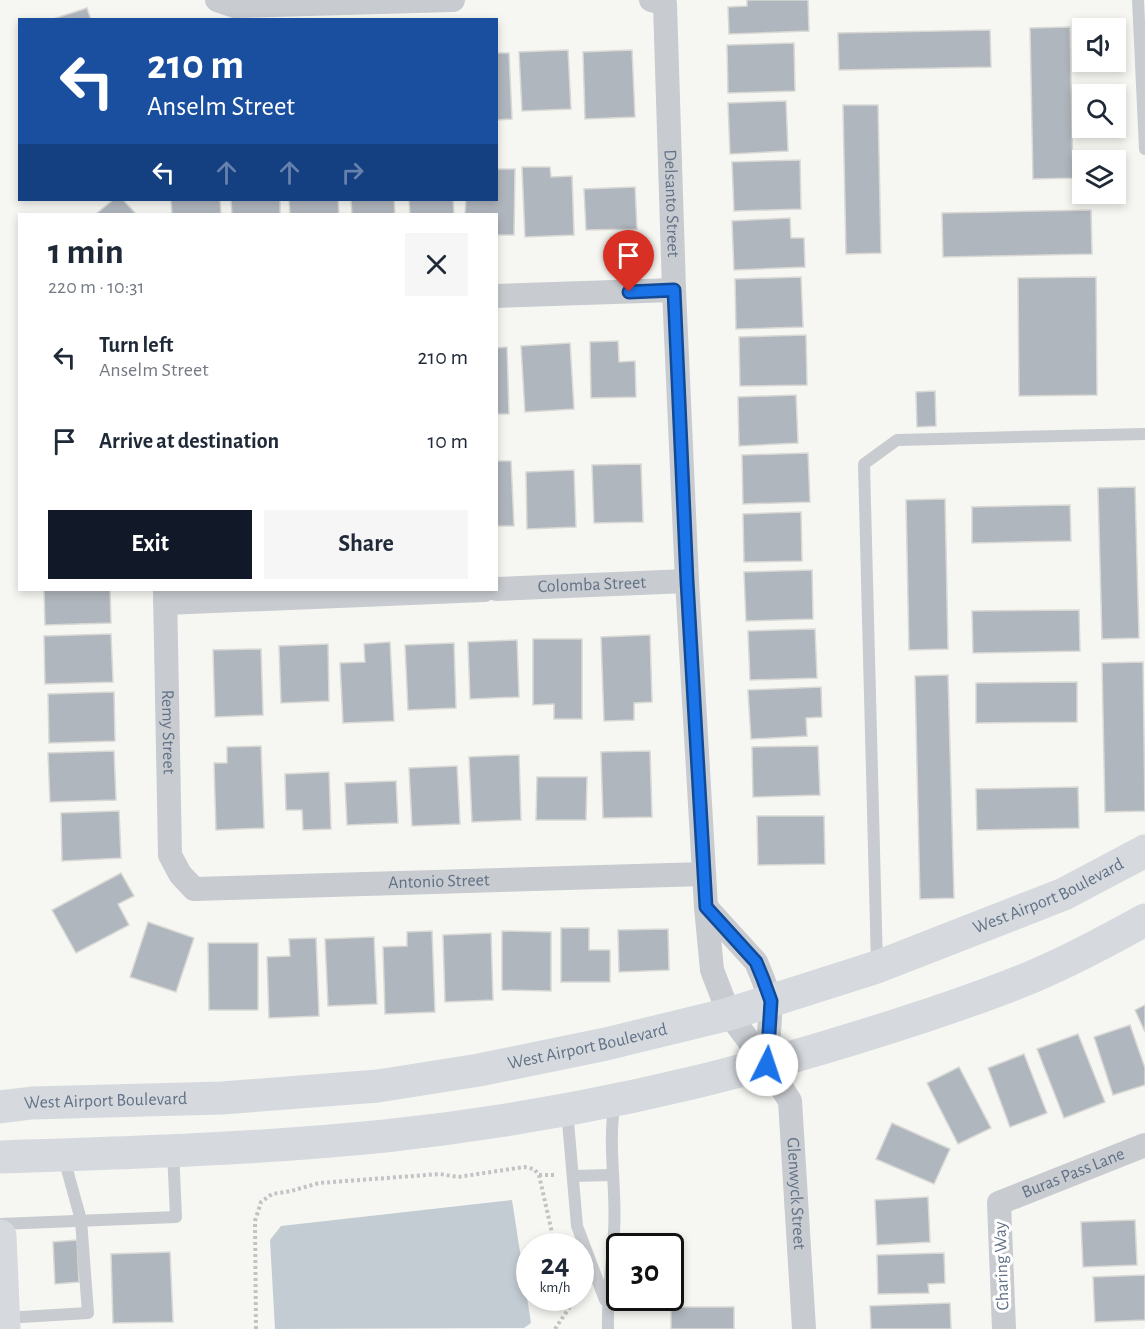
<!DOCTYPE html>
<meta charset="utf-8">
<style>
:root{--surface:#fff;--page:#f6f6f7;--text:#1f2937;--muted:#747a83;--accent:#111827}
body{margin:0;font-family:"Alegreya Sans",sans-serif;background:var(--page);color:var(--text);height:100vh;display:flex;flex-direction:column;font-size:22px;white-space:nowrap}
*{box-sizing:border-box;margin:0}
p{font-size:20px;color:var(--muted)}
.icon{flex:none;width:33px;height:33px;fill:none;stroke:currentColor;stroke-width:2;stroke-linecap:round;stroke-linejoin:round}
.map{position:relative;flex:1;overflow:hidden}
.sheet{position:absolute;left:18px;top:213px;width:480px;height:378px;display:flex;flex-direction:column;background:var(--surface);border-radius:0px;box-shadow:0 3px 9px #0003}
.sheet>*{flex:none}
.banner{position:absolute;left:18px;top:18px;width:480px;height:183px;border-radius:0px;box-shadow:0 3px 9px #0003;background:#1a4fa0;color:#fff;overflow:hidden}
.controls{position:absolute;left:1072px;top:18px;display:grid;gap:12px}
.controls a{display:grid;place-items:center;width:54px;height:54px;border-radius:0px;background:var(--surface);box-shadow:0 3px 9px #0003;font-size:30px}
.speed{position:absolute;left:516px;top:1233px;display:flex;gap:12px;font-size:30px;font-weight:700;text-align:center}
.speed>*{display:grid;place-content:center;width:78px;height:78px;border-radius:50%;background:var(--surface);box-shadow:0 3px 9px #0003;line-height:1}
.speed small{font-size:15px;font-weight:400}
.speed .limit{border:3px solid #111;border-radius:9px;background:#fff;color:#111}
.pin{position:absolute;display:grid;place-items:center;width:51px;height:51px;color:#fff;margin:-62px -26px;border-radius:50% 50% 50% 0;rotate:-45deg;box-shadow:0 0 6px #0007}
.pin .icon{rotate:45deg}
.me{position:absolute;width:66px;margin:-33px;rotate:4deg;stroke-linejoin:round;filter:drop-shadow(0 0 4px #0008)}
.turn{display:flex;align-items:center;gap:21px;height:126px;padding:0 30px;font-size:27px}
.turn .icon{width:78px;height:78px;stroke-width:2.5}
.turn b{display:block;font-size:42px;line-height:51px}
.lanes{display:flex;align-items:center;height:57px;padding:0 30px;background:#0003;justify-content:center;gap:30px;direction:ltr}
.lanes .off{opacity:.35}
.round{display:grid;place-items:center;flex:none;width:63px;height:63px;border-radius:0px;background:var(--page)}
.overview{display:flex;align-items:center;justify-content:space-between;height:102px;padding:0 30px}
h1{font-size:36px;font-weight:600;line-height:45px}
.action{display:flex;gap:12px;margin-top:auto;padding:12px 30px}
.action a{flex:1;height:69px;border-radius:0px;background:var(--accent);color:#fff;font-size:24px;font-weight:600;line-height:69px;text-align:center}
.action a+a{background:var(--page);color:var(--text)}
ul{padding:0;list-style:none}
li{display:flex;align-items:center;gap:18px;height:84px;padding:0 30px}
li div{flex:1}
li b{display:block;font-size:22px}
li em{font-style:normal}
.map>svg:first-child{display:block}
.water{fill:#c3ccd3}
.building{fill:#b0b6bd;stroke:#d8d8d5;stroke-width:1.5}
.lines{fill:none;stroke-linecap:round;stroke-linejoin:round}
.path{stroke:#c1c3c5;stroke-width:4;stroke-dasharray:3 3;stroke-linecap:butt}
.service{stroke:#c8cbcf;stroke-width:12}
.minor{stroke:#c8cbcf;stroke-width:24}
.secondary{stroke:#d6dadf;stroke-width:33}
.route-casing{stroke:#114b97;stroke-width:15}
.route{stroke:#1a73e8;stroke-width:10}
.labels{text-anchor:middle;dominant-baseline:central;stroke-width:6;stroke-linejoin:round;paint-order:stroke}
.street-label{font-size:18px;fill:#627287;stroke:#fff}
</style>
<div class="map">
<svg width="1145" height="1329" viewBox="0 0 1145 1329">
<rect width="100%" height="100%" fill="#f6f7f2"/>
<polygon class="water" points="512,1200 531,1323 524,1328 275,1329 270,1240 281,1226"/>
<g class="building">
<polygon points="747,0 808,0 809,31 729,34 728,7 747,6"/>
<polygon points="87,8 91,20 50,20"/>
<polygon points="1070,27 1073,178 1033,179 1030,28"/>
<polygon points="990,30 991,67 839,70 838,33"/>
<polygon points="794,43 795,91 728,93 727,45"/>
<polygon points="568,50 571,109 522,111 519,52"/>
<polygon points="632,50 635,117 585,119 583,52"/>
<polygon points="496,53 509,53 512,119 496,120"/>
<polygon points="786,101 788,151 730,154 728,103"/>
<polygon points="843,105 878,105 881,253 846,254"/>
<polygon points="800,160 801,209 734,211 732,162"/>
<polygon points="522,167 550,167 551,177 572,176 574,235 525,237"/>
<polygon points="496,169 515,169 514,235 496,235 496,214 465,214 466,200 496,200"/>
<polygon points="635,187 637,229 586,230 584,189"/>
<polygon points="113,200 123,200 136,214 96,214"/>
<polygon points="171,200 220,200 221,214 172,214"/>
<polygon points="231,200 280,200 280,214 232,214"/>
<polygon points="289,200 338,200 339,214 290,214"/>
<polygon points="351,200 394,200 395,214 352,214"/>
<polygon points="409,200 453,200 454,214 410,214"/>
<polygon points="1091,210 1092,254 943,257 942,213"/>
<polygon points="790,218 791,238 804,238 805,267 734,270 732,221"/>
<polygon points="801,277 803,327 736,329 735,279"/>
<polygon points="1096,277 1097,395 1019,396 1018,278"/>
<polygon points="806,335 807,385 740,386 739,337"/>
<polygon points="618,341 619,362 635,361 636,397 591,398 590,342"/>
<polygon points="570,343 574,409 525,412 521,346"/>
<polygon points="507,347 509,414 496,414 496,348"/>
<polygon points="935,391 936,426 917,427 916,392"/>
<polygon points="796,395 798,443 739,446 738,397"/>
<polygon points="808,453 810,502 743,504 742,455"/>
<polygon points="496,461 511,461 514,526 496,526"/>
<polygon points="641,464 643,522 594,523 592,465"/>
<polygon points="574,470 576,527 527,529 526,472"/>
<polygon points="1135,487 1139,638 1102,639 1098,488"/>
<polygon points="945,499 948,649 909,650 906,500"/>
<polygon points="1070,505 1071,541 972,543 972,507"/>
<polygon points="801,512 802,561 744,562 743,514"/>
<polygon points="812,570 813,619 746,621 744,572"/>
<polygon points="44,590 110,590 111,623 45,625"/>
<polygon points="1079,610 1080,651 973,653 972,611"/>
<polygon points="815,629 817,678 750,680 748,631"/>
<polygon points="111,634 113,682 45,684 44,636"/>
<polygon points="650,635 652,702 634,703 634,720 604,721 601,637"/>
<polygon points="533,639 582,639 582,719 554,719 554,704 533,705"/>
<polygon points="517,640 519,697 470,699 468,642"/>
<polygon points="390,642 394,721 343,723 340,663 365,662 364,644"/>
<polygon points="454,643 456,708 408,710 405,645"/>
<polygon points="328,644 329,701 281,703 279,646"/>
<polygon points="261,649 263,715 215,717 213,650"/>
<polygon points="1143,662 1145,811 1105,812 1102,663"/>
<polygon points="948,675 954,898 920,899 915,676"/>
<polygon points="1077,682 1077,722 976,723 976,683"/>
<polygon points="821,687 822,717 806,718 807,736 751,739 748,690"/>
<polygon points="114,692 115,741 49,743 48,694"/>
<polygon points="261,746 264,828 216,830 214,763 227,763 227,747"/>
<polygon points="818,746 820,795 753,797 752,747"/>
<polygon points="114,751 116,800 50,802 48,753"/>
<polygon points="650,751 652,817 603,818 601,752"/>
<polygon points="519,755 521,820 472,822 469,757"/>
<polygon points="457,766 460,824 412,826 409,768"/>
<polygon points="329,772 331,829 303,830 302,810 286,810 285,774"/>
<polygon points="537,777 587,777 586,820 536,820"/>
<polygon points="396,781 398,823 347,825 345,783"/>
<polygon points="1078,787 1079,828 977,830 976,789"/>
<polygon points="119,811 121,858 62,861 61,813"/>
<polygon points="757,816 824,816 825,864 758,865"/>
<polygon points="121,873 134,896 118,904 129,925 76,953 52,910"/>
<polygon points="148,922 194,938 176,992 130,977"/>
<polygon points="561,928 589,928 589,950 610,950 610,982 561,982"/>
<polygon points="668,929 669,970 619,972 618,930"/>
<polygon points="432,931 435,1012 385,1014 383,947 407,946 407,932"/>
<polygon points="502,931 551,932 551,991 502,990"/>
<polygon points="491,933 493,1000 445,1002 443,935"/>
<polygon points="374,937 377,1004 328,1006 325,939"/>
<polygon points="316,938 319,1016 269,1018 267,957 290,956 289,939"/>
<polygon points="208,943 258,943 258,1010 209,1010"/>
<polygon points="1145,1005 1145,1032 1135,1010"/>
<polygon points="1130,1025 1145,1068 1145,1085 1113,1095 1094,1037"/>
<polygon points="1078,1034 1105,1102 1064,1118 1037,1049"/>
<polygon points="1024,1054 1047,1113 1010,1127 988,1068"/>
<polygon points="959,1067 991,1128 958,1144 927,1083"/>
<polygon points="892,1123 950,1149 934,1184 876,1159"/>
<polygon points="928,1197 930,1242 877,1245 875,1200"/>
<polygon points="1135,1220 1137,1265 1083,1267 1081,1222"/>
<polygon points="77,1240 79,1282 55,1284 53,1242"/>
<polygon points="170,1252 173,1322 113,1323 111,1254"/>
<polygon points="944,1253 945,1283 928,1284 929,1293 878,1294 877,1255"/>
<polygon points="1145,1275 1145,1320 1095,1322 1093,1277"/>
<polygon points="950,1303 951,1329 871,1329 870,1306"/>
<rect x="671" y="1307" width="63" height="22"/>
</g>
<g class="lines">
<g class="path">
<polyline points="539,1175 556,1175"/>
<polyline points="256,1329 255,1221 261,1202 272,1194 291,1191 319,1183 440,1174 458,1177 524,1167 534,1169 539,1175 555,1246"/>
<polyline points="555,1329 571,1305 569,1298"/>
</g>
<g class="service">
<polyline points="1138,0 1145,149"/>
<polyline points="877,965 864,464 897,440 1145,434"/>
<polyline points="567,1110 577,1226 605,1300"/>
<polyline points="573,1176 612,1175"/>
<polyline points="0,1224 176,1217 173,1151"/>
<polyline points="5,1318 88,1313 81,1220 63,1155"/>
<path d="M 608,1329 C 607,1296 612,1265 614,1232 C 617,1188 607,1145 615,1102"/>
</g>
<g class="minor">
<polyline points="217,0 235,6 453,0"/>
<path id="s1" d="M 651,0 L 665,4 L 674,290 L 687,581 L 706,907 L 712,970 L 729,1014 L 767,1065 L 790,1101 L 804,1329"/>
<polyline points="496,296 674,290"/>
<path id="s2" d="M 496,589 L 687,581"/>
<path id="s3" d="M 165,590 L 170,855 L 180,874 L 194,889 L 704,874"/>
<polyline points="165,603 484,590"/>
<polyline points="706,907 756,962 763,979 771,1001 767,1065"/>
<path id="s4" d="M 1004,1329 L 999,1203 L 1145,1145"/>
</g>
<g class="secondary">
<path id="s5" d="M 0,1107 L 32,1103 L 222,1098 L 378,1086 L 479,1070 L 606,1044 L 729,1014 L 877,967 L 1064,894 L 1145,851"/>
<path d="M 0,1157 C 128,1153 257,1149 385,1136 C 535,1120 682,1090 826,1047 C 896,1026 966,1004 1034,976 C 1072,960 1109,940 1145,920"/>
<polyline points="0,1236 4,1329"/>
</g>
</g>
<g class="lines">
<g class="route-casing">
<polyline id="route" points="629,292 674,290 687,581 706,907 756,962 763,979 771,1001 767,1065"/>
</g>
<use href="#route" class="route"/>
</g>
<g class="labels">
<g class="street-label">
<text stroke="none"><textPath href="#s1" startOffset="214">Delsanto Street</textPath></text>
<text stroke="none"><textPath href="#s2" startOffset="96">Colomba Street</textPath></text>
<text stroke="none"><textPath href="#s3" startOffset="142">Remy Street</textPath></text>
<text stroke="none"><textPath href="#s3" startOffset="552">Antonio Street</textPath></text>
<text stroke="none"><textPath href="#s5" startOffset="1078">West Airport Boulevard</textPath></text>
<text stroke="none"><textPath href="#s5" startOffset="592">West Airport Boulevard</textPath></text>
<text stroke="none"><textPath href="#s5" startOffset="106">West Airport Boulevard</textPath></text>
<text stroke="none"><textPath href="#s4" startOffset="206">Buras Pass Lane</textPath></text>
<text stroke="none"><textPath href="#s1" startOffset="1228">Glenwyck Street</textPath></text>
<text transform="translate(1002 1266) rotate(-92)">Charing Way</text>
</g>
</g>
</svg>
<div class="controls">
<a><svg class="icon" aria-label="sound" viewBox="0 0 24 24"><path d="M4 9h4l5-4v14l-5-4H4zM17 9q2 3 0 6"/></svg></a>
<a><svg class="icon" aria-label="search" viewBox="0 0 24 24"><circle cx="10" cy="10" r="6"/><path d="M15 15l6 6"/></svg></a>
<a><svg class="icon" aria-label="layers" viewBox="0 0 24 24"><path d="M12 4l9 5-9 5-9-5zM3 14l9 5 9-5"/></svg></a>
</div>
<div class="speed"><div>24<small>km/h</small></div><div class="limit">30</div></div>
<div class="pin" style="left:629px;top:292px;background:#d93025"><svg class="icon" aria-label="arrive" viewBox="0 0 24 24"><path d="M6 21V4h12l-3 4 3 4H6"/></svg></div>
<svg class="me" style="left:767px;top:1065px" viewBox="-20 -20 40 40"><circle r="19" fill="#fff"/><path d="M0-13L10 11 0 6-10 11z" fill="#1a73e8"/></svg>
<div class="banner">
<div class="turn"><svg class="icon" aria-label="left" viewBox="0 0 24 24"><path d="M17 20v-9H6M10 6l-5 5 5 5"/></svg><div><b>210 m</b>Anselm Street</div></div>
<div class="lanes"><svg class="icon" aria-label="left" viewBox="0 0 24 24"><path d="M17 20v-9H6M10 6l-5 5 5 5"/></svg><svg class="icon off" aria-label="ahead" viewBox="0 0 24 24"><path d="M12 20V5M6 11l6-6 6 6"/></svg><svg class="icon off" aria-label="ahead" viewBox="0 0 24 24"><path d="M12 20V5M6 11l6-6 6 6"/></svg><svg class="icon off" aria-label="right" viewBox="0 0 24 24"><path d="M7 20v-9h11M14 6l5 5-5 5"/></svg></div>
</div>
<section class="sheet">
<div class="overview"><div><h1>1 min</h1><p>220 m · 10:31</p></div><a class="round"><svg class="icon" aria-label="close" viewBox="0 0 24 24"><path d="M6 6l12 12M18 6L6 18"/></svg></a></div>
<ul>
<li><svg class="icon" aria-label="left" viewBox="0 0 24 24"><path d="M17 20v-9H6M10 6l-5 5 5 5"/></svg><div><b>Turn left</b><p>Anselm Street</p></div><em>210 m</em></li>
<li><svg class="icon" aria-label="arrive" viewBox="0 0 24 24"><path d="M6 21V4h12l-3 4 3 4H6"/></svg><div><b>Arrive at destination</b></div><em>10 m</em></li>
</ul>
<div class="action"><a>Exit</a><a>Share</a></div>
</section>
</div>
